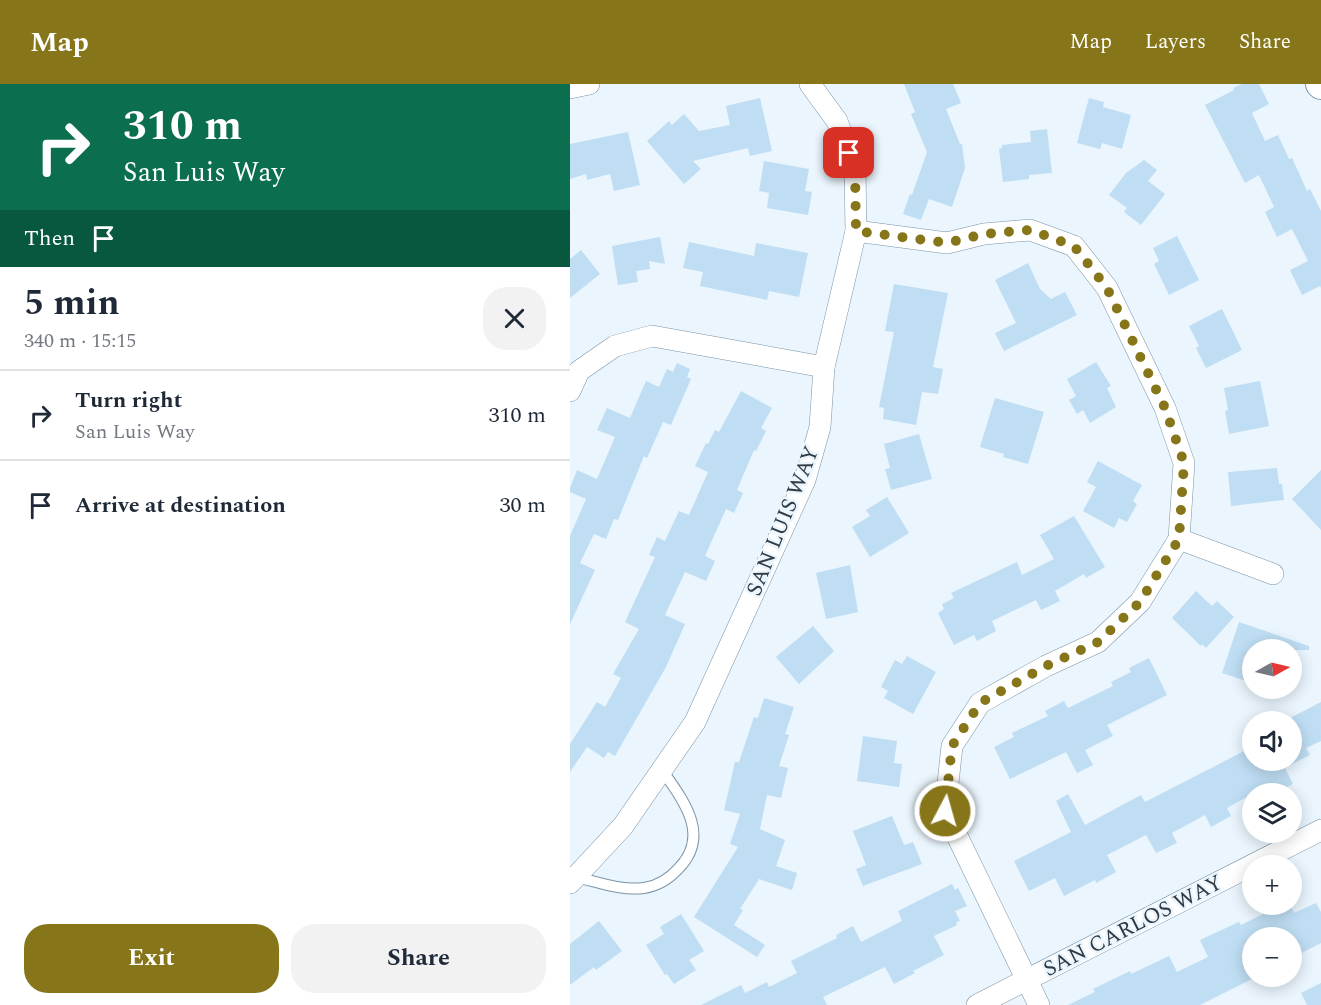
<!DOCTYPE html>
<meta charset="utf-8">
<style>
:root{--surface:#fff;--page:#f2f2f3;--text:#1f2937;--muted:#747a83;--line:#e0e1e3;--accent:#877619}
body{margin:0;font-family:Spectral,serif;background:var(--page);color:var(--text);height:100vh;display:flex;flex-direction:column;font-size:22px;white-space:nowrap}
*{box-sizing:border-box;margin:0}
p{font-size:20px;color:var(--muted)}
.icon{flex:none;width:33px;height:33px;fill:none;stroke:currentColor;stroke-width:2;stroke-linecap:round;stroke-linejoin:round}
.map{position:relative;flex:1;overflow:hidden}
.drawer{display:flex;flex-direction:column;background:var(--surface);width:570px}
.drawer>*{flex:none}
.top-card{background:#0b6e4f;color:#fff;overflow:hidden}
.needle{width:39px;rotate:82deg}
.fabs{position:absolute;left:672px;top:555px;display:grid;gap:12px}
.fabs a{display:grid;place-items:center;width:60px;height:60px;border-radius:50%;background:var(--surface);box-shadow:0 3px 15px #0003;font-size:30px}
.pin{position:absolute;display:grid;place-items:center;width:51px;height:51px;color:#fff;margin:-26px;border-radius:12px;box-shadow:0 3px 9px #0006}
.me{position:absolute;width:66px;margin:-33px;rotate:6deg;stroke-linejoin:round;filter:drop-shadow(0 0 4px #0008)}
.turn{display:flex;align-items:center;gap:21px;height:126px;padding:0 24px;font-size:27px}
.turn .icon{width:78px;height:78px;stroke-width:2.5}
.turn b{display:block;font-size:42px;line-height:51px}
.then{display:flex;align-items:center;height:57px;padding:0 24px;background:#0003;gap:12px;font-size:22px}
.round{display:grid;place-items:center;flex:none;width:63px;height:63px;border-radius:24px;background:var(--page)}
.head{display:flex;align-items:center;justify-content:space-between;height:102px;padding:0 24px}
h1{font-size:36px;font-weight:700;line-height:45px}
.button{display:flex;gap:12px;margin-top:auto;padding:12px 24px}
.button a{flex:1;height:69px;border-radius:24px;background:var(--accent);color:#fff;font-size:24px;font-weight:700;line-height:69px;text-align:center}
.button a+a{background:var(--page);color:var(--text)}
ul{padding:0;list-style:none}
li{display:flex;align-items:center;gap:18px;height:90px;padding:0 24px;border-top:2px solid var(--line)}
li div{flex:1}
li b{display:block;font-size:22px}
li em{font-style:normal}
header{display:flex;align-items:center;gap:36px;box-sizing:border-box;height:84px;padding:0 30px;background:var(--accent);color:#fff}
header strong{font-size:28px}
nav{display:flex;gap:33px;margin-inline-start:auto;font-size:21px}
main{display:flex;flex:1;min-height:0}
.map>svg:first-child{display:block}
.building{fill:#bfdef4}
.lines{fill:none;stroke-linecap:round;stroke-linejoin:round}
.service-casing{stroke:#7a94a7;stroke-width:12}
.minor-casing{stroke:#7a94a7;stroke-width:22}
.secondary-casing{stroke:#7a94a7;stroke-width:30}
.service{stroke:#fff;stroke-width:10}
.minor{stroke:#fff;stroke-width:21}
.secondary{stroke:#fff;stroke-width:28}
.route{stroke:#877619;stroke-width:10;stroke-dasharray:0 18}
.labels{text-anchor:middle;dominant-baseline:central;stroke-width:5;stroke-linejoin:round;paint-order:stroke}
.street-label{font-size:22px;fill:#303b43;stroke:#eaf5fd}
</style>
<header>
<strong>Map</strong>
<nav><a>Map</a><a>Layers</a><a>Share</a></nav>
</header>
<main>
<section class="drawer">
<div class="top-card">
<div class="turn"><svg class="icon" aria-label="right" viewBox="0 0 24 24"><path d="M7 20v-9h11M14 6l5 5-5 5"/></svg><div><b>310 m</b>San Luis Way</div></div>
<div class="then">Then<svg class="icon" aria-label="arrive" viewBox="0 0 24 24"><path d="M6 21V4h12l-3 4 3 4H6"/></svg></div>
</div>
<div class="head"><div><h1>5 min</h1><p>340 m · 15:15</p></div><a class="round"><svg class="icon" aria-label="close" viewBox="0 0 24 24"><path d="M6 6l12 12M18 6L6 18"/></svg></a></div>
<ul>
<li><svg class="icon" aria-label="right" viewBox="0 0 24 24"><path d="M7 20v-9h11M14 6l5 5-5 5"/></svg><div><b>Turn right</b><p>San Luis Way</p></div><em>310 m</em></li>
<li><svg class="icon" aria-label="arrive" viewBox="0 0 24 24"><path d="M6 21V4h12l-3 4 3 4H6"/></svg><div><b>Arrive at destination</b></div><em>30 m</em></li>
</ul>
<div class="button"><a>Exit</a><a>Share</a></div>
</section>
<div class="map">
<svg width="751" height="921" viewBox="0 0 751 921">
<rect width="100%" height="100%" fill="#eaf5fd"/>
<g class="building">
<polygon points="334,0 383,0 391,19 376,25 390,60 392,60 395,84 382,123 359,115 351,136 333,130 340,110 342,111 357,68 341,30 345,28"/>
<polygon points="672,0 689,0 699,20 682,29 695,57 708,51 719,75 722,74 737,107 740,105 751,127 751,204 750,202 732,211 720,186 738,177 722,145 707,153 695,128 704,123 689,91 675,99 635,21 664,6 663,4"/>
<polygon points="190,14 202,67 180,72 178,64 123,77 131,85 114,100 77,57 99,37 102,41 114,30 129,47 160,41 156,22"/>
<polygon points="519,14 534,18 533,23 561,31 552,65 532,59 530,65 507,59"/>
<polygon points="477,45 482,89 459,91 459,95 433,98 429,65 432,64 432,61 461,58 460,47"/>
<polygon points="58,48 70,101 44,107 40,90 17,96 16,90 0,95 0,60"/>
<polygon points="574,76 587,86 578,97 595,110 571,141 554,128 557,124 539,111 556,89"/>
<polygon points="194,77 239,85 235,107 242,108 238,131 197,124 199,109 189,107"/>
<polygon points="607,152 629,196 599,211 584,180 589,177 583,164"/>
<polygon points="90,153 95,180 79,177 80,185 66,187 68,198 48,201 42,162"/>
<polygon points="119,158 184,172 186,159 238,169 229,213 199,207 197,216 130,202 133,188 113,184"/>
<polygon points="11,166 30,190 0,214 0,175"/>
<polygon points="458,179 470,205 481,215 495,208 507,231 434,267 425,249 446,239 425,196"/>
<polygon points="324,200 378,209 363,283 373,285 368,310 352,308 346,341 313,335 314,324 309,323 324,248 315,247"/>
<polygon points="652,225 672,266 636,284 626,264 629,262 619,242"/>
<polygon points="526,278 541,302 537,304 546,323 520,339 513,326 507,330 499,316 506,312 497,295"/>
<polygon points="107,279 120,285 117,293 121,295 101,341 93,338 77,374 74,372 48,436 44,435 36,455 24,450 10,479 25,486 0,540 0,452 16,415 0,408 0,404 7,386 27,395 45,353 27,346 37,324 60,334 76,297 89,303 97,285 103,288"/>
<polygon points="690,297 699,342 659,350 655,327 658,326 654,304"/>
<polygon points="171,307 202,324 191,344 196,347 186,367 184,366 167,406 173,409 164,429 156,425 135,472 145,477 136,497 115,488 95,531 115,540 96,583 45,672 38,668 34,674 17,663 0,688 0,660 27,618 35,623 51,594 43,590 69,545 55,538 85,473 79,471 87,453 95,457 109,427 119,431 138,388 125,382 136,359 138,360 145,346 149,348"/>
<polygon points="425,314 474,328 458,380 433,373 434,370 410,363"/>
<polygon points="349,350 362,395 321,406 315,385 320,384 314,360"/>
<polygon points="528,377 572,401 563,417 567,420 557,438 549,434 544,444 513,427 526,403 517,398"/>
<polygon points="707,384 709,400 712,400 714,416 661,422 658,388"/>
<polygon points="751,386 751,446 722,415"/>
<polygon points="317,413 339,449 300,473 282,443 300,432 296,426"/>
<polygon points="504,432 535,483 516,494 514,490 485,507 490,517 471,526 466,516 422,537 426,547 407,557 404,551 384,561 368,529 374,525 372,520 384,514 381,509 447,478 452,491 484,475 470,451"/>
<polygon points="280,481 288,528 256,535 246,489"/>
<polygon points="626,507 642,522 647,517 664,533 636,564 632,560 631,562 602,534"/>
<polygon points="669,538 739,562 739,566 682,566 682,577 676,597 652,589"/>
<polygon points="243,542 264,567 229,600 206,573"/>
<polygon points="337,572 366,588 343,630 314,614 318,607 311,603 325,576 332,580"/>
<polygon points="579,574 597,611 537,641 543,652 515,666 523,681 507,689 496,668 440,695 424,663 444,653 442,649 478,632 475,627 494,617 498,624 543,602 541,598 561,588 559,584"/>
<polygon points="194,614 224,623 215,650 219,651 209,682 218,684 211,714 197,711 190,745 215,756 206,782 227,789 222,806 189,795 170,825 173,826 164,841 195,861 187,873 124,833 168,763 160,760 170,730 154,726 165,678 169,678 184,633 188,634"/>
<polygon points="751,618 751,657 736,664 740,671 722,680 722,633"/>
<polygon points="293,652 327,657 324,679 332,680 329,703 287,697"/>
<polygon points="682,663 682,676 711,676 723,700 703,710 701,710 698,703 682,710 657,724 661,732 641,743 635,731 602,749 607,759 586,769 576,751 537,771 546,788 526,799 525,796 494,812 485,794 459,807 444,777 501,748 486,717 498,710 515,741 571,711 575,718"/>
<polygon points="322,732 334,761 343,758 352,780 293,802 286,785 296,781 283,747"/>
<polygon points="382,800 385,806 388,804 397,822 385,827 390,837 386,838 387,841 364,852 374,871 343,887 345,889 324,900 315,883 253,913 257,921 131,921 171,901 175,909 197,898 199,903 227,889 221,877 267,854 266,851 283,842 291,858 332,837 328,827"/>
<polygon points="746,819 751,828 751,859 722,874 722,854 682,854 682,892 688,892 630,921 498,921 525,908 523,905 560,887 561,890 599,872 607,888 638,873 630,856 669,838 671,841 699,827 695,820 720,820 724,829"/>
<polygon points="111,830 134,867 119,876 126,886 104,900 97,890 95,891 76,861 94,850 90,843"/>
<polygon points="29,837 52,867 26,886 24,883 0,901 0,860"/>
<polygon points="751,899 751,921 737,921 731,909"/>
</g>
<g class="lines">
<g class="service-casing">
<path id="service" d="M 6,793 C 28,798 51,807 74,804 C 88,802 100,794 109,784 C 141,751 113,716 92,686"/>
</g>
<g class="minor-casing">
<g id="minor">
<polyline points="0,4 19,0"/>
<polyline points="286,147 377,159 414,150 460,146 504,162 537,204 595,324 614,379 609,455 570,518 528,558 476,582 410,619 382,662 375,727 469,921"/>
<polyline points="0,307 9,287 45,262 82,252 254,283"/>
<polyline points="609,455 703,490"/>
<polyline points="0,799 53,742 125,638 235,396 250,343 254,283 286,147 285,85 267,37 240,0"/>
<polyline points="407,921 751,746"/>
</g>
</g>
<g class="secondary-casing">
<polyline id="secondary" points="750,0 751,1"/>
</g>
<use href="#service" class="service"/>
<use href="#minor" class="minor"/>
<use href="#secondary" class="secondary"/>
</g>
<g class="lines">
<polyline class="route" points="279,69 285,85 286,147 377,159 414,150 460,146 504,162 537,204 595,324 614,379 609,455 570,518 528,558 476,582 410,619 382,662 375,727"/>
</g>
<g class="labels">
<g class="street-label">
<text transform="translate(213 437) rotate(-68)">SAN LUIS WAY</text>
<text transform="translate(563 842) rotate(-27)">SAN CARLOS WAY</text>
</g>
</g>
</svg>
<div class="fabs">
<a><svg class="needle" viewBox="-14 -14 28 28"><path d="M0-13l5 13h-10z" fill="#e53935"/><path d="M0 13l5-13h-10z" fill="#747a83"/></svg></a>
<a><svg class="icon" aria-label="sound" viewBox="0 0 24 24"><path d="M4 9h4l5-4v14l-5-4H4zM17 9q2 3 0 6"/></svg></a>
<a><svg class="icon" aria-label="layers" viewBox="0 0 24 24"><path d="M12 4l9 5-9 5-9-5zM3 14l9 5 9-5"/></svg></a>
<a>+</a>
<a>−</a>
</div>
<div class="pin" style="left:279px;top:69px;background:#d93025"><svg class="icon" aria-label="arrive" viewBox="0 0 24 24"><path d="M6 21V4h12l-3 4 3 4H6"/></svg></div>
<svg class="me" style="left:375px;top:727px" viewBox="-20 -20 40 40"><circle r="17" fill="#877619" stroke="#fff" stroke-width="3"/><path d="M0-11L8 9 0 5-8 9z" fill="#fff"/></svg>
</div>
</main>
